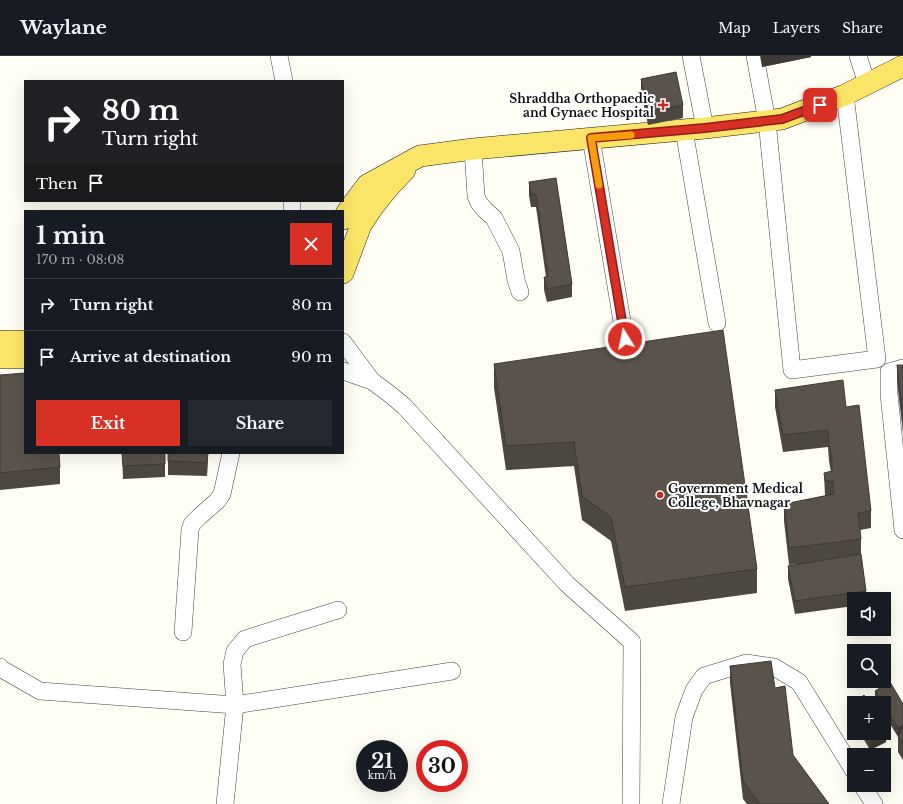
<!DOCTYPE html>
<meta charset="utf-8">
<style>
:root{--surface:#171b24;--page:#242831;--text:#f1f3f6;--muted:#9ea1a6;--line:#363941;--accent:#d93025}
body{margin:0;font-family:"Libre Baskerville",serif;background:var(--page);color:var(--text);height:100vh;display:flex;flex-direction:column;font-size:15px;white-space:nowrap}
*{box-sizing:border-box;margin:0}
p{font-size:13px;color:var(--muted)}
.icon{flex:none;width:22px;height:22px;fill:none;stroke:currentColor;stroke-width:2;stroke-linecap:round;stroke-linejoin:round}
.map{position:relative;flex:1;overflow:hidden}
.details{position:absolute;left:24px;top:154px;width:320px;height:244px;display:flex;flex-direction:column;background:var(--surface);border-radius:0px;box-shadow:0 4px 16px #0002}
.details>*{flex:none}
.banner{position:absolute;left:24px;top:24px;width:320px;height:122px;border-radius:0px;box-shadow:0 4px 16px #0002;background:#202124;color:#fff;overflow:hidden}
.buttons{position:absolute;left:847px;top:536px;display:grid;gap:8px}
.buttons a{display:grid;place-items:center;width:44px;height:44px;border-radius:0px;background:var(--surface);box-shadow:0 4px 16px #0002;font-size:20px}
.speed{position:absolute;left:356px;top:684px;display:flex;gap:8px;font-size:20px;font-weight:700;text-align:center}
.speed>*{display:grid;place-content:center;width:52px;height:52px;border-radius:50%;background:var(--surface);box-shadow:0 4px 16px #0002;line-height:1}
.speed small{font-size:10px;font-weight:400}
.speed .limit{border:6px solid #d22;background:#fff;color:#111}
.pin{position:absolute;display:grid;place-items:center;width:34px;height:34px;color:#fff;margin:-17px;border-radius:8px;box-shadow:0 2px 6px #0006}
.me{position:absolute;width:44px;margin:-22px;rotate:350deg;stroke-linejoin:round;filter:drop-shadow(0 0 3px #0008)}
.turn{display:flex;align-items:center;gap:14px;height:84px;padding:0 12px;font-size:18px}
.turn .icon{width:52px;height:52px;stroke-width:2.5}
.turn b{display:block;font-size:28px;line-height:34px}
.then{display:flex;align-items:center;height:38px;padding:0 12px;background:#0003;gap:8px;font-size:15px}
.round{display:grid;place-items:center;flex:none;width:42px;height:42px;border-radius:0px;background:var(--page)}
.overview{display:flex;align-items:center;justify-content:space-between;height:68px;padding:0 12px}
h1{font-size:24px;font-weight:700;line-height:30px}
.primary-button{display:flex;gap:8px;margin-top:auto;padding:8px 12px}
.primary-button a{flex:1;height:46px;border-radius:0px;background:var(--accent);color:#fff;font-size:16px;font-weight:700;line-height:46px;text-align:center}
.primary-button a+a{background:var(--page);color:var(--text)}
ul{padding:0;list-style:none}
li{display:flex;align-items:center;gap:12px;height:52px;padding:0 12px;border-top:1px solid var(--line)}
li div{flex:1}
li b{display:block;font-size:15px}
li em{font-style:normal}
header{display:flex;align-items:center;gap:24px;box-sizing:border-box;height:56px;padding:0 20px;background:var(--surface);border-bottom:1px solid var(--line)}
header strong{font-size:19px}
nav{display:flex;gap:22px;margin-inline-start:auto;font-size:14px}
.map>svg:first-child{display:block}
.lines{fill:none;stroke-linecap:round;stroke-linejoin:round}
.minor-casing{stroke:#434343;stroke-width:18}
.major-casing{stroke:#212121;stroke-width:22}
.minor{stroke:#fff;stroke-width:17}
.major{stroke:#fbe568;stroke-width:21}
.wall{fill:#4d4741}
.shaded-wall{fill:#3f3a35}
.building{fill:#5a534c;stroke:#3f3a35}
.route-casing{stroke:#8d1f18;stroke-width:10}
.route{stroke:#d93025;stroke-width:7}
.slow{stroke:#f59e0b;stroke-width:7}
.poi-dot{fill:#c52b24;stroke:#fff;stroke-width:1.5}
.labels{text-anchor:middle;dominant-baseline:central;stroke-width:4;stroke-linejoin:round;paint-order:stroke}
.poi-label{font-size:12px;font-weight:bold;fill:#101010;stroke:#fff;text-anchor:end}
</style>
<header>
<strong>Waylane</strong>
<nav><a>Map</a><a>Layers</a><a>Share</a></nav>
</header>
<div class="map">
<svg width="903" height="748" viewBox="0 0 903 748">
<rect width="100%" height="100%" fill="#fffef4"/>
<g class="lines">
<g class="minor-casing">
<g id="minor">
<polyline points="279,0 284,25"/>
<polyline points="691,0 705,72"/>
<polyline points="755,0 767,65 792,314 877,303 845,39"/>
<polyline points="858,0 867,28"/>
<polyline points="684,74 717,267"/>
<polyline points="591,82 625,283"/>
<polyline points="473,93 476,140 479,147 485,154 494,162 511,195 516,224 520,236"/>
<polyline points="292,155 292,145"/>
<polyline points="343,286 372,325"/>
<polyline points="903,312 889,316 889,338 903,474"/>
<polyline points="343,315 372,325 387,336 404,350 567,528 632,586 631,748"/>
<polyline points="338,554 245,583 235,595 232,608 235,649 452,615"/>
<polyline points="183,576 190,474 192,468 200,460 217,445 222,438 231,397"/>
<polyline points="0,611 0,612 40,635 235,649 225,748"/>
<polyline points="862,729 874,748"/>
<polyline points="671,748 684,661 694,634 704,620 746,607 774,611 799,626 854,715"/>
</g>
</g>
<g class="major-casing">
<g id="major">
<polyline points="343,163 349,153 367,129 420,100 473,93 705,72 782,63 845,39 903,10"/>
<polyline points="343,217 361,169 373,151 389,131 405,114"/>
<polyline points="0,285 25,285"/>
<polyline points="0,302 25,302"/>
</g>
</g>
<use href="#minor" class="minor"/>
<use href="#major" class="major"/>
</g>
<g class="wall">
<polygon points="760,0 811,0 811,1 762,11"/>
<polygon points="641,23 683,49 683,62 648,69 641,36"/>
<polygon points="556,122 572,228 572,241 547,246 544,234 544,221 546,221 536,151 531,151 529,140 529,126"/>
<polygon points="494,308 757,513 757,537 625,555 611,485 582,464 574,410 506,414 494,332"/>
<polygon points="897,309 903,309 903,377 897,326"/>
<polygon points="0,319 60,411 60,428 0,434"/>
<polygon points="775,334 846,351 871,455 871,472 860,474 861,483 861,500 866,535 866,543 854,543 854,550 795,558 788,523 788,510 801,508 789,509 784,465 784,448 825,440 824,417 831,416 829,405 828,391 783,396 775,351"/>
<polygon points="122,397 165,397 165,421 123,423"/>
<polygon points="208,397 207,420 168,419 168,405"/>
<polygon points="730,610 775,632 793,699 829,748 747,748 743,743 730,627"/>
<polygon points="875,635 903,648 903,704 898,696 898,681 884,658 884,647 877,647 875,644"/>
<polygon points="854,647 854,666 850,660 850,651"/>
<polygon points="860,677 884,677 886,686 870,694"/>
</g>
<g class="shaded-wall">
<polygon points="762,0 811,0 811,1 762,11"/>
<polygon points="208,397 207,420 207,407"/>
<polygon points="903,669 903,678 898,679 898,681 898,672"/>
<polygon points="886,677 886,686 870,694 870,685"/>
</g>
<g class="building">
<polygon points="676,16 683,49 648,56 641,23"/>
<polygon points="556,122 572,228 547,233 544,221 548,221 536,138 531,138 529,126"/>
<polygon points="723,274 757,513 625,531 611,461 582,440 574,386 506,390 494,308"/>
<polygon points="897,309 903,309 903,360"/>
<polygon points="25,317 25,397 59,397 60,411 0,417 0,319"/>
<polygon points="843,324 846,351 859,349 871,455 858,457 861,483 789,492 784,448 834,438 833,425 825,425 824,417 832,415 832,403 829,388 828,374 783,379 775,334"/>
<polygon points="122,397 165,397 165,408 123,410"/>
<polygon points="168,397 208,397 207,407 168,405"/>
<polygon points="861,498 866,535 795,545 788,510"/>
<polygon points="771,605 775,632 785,630 793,699 829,748 760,748 743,725 730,610"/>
<polygon points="890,626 903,648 903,669 898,672 884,649 884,647 883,647 875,635"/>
<polygon points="864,639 869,647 854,647"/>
<polygon points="854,647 854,657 850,651"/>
<polygon points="884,674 886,677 870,685 865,677 884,677"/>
<polygon points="903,675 903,687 898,679"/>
</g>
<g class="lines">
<g class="route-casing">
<polyline id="route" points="625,283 591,82 705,72 782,63 820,49"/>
</g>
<use href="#route" class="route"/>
<polyline class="slow" points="599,129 591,82 631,79"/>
</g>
<g class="poi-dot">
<path d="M661 43h4v4h4v4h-4v4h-4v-4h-4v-4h4z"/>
<circle cx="660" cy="439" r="4"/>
</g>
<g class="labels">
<g class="poi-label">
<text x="654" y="42">Shraddha Orthopaedic<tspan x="654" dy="14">and Gynaec Hospital</tspan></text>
<text x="668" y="432" text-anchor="start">Government Medical<tspan x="668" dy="14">College, Bhavnagar</tspan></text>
</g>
</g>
</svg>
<div class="buttons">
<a><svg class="icon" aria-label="sound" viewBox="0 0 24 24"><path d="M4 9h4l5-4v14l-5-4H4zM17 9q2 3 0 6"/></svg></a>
<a><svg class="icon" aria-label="search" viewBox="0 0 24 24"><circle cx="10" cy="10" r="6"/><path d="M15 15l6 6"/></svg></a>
<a>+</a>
<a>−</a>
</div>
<div class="speed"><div>21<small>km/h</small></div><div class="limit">30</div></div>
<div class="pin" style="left:820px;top:49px;background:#d93025"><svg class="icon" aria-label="arrive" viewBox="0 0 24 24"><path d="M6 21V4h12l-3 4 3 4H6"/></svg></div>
<svg class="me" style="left:625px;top:283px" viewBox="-20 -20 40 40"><circle r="17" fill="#d93025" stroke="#fff" stroke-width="3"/><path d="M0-11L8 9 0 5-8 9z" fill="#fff"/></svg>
<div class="banner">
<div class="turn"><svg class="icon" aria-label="right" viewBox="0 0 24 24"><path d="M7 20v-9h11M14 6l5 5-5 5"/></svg><div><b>80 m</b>Turn right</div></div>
<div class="then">Then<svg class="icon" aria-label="arrive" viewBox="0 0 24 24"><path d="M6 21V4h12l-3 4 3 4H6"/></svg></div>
</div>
<section class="details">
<div class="overview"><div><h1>1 min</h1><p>170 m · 08:08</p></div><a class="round" style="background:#d93025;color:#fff"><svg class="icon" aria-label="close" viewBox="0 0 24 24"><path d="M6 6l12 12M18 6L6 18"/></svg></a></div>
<ul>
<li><svg class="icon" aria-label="right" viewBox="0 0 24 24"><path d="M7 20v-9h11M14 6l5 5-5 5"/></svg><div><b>Turn right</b></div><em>80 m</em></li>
<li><svg class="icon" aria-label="arrive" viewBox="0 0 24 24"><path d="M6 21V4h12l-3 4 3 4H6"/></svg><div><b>Arrive at destination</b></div><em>90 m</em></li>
</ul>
<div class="primary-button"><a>Exit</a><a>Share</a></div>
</section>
</div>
